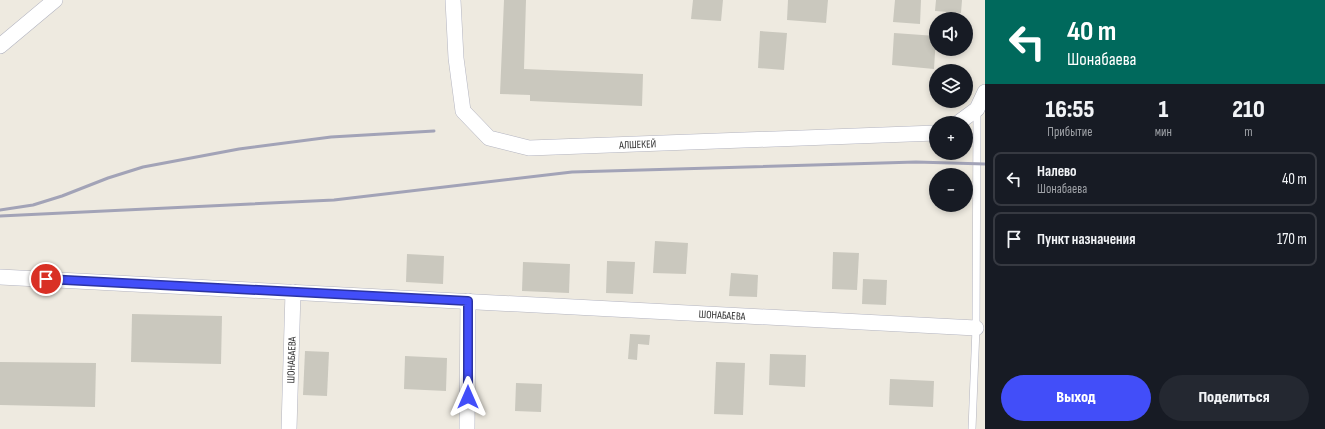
<!DOCTYPE html>
<html lang="ru">
<meta charset="utf-8">
<style>
:root{--surface:#171b24;--page:#242831;--text:#f1f3f6;--muted:#9ea1a6;--line:#363941;--accent:#424ef9}
body{margin:0;font-family:"Sofia Sans Condensed",sans-serif;background:var(--page);color:var(--text);height:100vh;display:flex;flex-direction:column;font-size:15px;white-space:nowrap}
*{box-sizing:border-box;margin:0}
p{font-size:13px;color:var(--muted)}
.icon{flex:none;width:22px;height:22px;fill:none;stroke:currentColor;stroke-width:2;stroke-linecap:round;stroke-linejoin:round}
.map{position:relative;flex:1;overflow:hidden}
.details{display:flex;flex-direction:column;background:var(--surface);width:340px}
.details>*{flex:none}
.guide{background:#00695c;color:#fff;overflow:hidden}
.buttons{position:absolute;left:929px;top:12px;display:grid;gap:8px}
.buttons a{display:grid;place-items:center;width:44px;height:44px;border-radius:50%;background:var(--surface);box-shadow:0 2px 6px #0003;font-size:20px}
.pin{position:absolute;display:grid;place-items:center;width:34px;height:34px;color:#fff;margin:-17px;border:2px solid #fff;border-radius:50%;box-shadow:0 1px 4px #0007}
.me{position:absolute;width:44px;margin:-22px;rotate:0deg;stroke-linejoin:round;filter:drop-shadow(0 0 3px #0008)}
.turn{display:flex;align-items:center;gap:14px;height:84px;padding:0 16px;font-size:18px}
.turn .icon{width:52px;height:52px;stroke-width:2.5}
.turn b{display:block;font-size:28px;line-height:34px}
.eta{display:flex;justify-content:space-evenly;align-items:center;height:68px;text-align:center}
.eta b{font-size:24px;font-weight:800;line-height:28px}
.button{display:flex;gap:8px;margin-top:auto;padding:8px 16px}
.button a{flex:1;height:46px;border-radius:24px;background:var(--accent);color:#fff;font-size:16px;font-weight:800;line-height:46px;text-align:center}
.button a+a{background:var(--page);color:var(--text)}
ul{padding:0;list-style:none}
li{display:flex;align-items:center;gap:12px;height:54px;margin:0 8px 6px;padding:0 8px;border:2px solid var(--line);border-radius:8px}
li div{flex:1}
li b{display:block;font-size:15px}
li em{font-style:normal}
main{display:flex;flex:1;min-height:0}
.map>svg:first-child{display:block}
.building{fill:#cac8be}
.lines{fill:none;stroke-linecap:round;stroke-linejoin:round}
.service-casing{stroke:#b3b4c0;stroke-width:8}
.minor-casing{stroke:#b3b4c0;stroke-width:16}
.service{stroke:#fff;stroke-width:7}
.minor{stroke:#fff;stroke-width:15}
.rail{stroke:#a2a3b7;stroke-width:3}
.route-casing{stroke:#2b33a2;stroke-width:10}
.route{stroke:#424ef9;stroke-width:7}
.labels{text-anchor:middle;dominant-baseline:central;stroke-width:3;stroke-linejoin:round;paint-order:stroke}
.street-label{font-size:11px;fill:#2d2d2d;stroke:#fff}
</style>
<main>
<div class="map">
<svg width="985" height="429" viewBox="0 0 985 429">
<rect width="100%" height="100%" fill="#eeeae0"/>
<g class="building">
<polygon points="504,0 526,0 524,69 643,74 642,106 530,101 530,95 500,94"/>
<polygon points="693,0 723,0 721,21 691,19"/>
<polygon points="788,0 828,0 826,23 787,20"/>
<polygon points="895,0 921,0 920,24 893,22"/>
<polygon points="936,0 962,0 961,13 935,11"/>
<polygon points="760,31 787,33 784,70 758,68"/>
<polygon points="894,33 936,36 934,69 892,65"/>
<polygon points="655,241 688,243 686,274 653,273"/>
<polygon points="833,252 859,253 857,290 832,289"/>
<polygon points="407,254 444,256 443,284 406,282"/>
<polygon points="607,261 635,262 633,294 606,293"/>
<polygon points="523,262 570,264 569,293 522,291"/>
<polygon points="731,273 758,275 757,297 729,296"/>
<polygon points="863,279 887,280 886,305 862,304"/>
<polygon points="132,314 222,316 221,364 131,362"/>
<polygon points="630,334 650,335 649,345 638,344 637,360 628,359"/>
<polygon points="305,351 329,352 327,396 303,395"/>
<polygon points="770,354 806,355 805,387 769,385"/>
<polygon points="405,356 447,358 446,391 404,389"/>
<polygon points="0,362 96,363 95,407 0,405"/>
<polygon points="716,362 745,363 743,415 714,414"/>
<polygon points="890,379 934,381 933,407 889,405"/>
<polygon points="516,383 542,384 541,412 515,411"/>
</g>
<g class="lines">
<g class="service-casing">
<polyline id="service" points="972,429 976,328 977,109"/>
</g>
<g class="minor-casing">
<g id="minor">
<path id="s1" d="M 453,0 L 456,58 L 463,111 L 489,138 L 529,148 L 936,133"/>
<polyline points="0,46 55,0"/>
<polyline points="958,123 977,109 985,92"/>
<path id="s2" d="M 0,277 L 976,328"/>
<path id="s3" d="M 289,429 L 293,292"/>
<polyline points="467,429 468,301"/>
</g>
</g>
<use href="#service" class="service"/>
<use href="#minor" class="minor"/>
<g class="rail">
<polyline points="0,210 33,205 62,196 108,178 143,167 239,149 331,137 434,131"/>
<polyline points="0,216 334,200 572,172 916,162 985,164"/>
</g>
</g>
<g class="lines">
<g class="route-casing">
<polyline id="route" points="46,279 468,301 468,397"/>
</g>
<use href="#route" class="route"/>
</g>
<g class="labels">
<g class="street-label">
<text stroke="none"><textPath href="#s1" startOffset="299">АЛШЕКЕЙ</textPath></text>
<text stroke="none"><textPath href="#s2" startOffset="723">ШОНАБАЕВА</textPath></text>
<text stroke="none"><textPath href="#s3" startOffset="69">ШОНАБАЕВА</textPath></text>
</g>
</g>
</svg>
<div class="buttons">
<a><svg class="icon" aria-label="sound" viewBox="0 0 24 24"><path d="M4 9h4l5-4v14l-5-4H4zM17 9q2 3 0 6"/></svg></a>
<a><svg class="icon" aria-label="layers" viewBox="0 0 24 24"><path d="M12 4l9 5-9 5-9-5zM3 14l9 5 9-5"/></svg></a>
<a>+</a>
<a>−</a>
</div>
<div class="pin" style="left:46px;top:279px;background:#d93025"><svg class="icon" aria-label="arrive" viewBox="0 0 24 24"><path d="M6 21V4h12l-3 4 3 4H6"/></svg></div>
<svg class="me" style="left:468px;top:397px" viewBox="-20 -20 40 40"><path d="M0-17L14 15 0 8-14 15z" fill="#424ef9" stroke="#fff" stroke-width="4"/></svg>
</div>
<section class="details">
<div class="guide">
<div class="turn"><svg class="icon" aria-label="left" viewBox="0 0 24 24"><path d="M17 20v-9H6M10 6l-5 5 5 5"/></svg><div><b>40 m</b>Шонабаева</div></div>
</div>
<div class="eta">
<div><b>16:55</b><p>Прибытие</p></div>
<div><b>1</b><p>мин</p></div>
<div><b>210</b><p>m</p></div>
</div>
<ul>
<li><svg class="icon" aria-label="left" viewBox="0 0 24 24"><path d="M17 20v-9H6M10 6l-5 5 5 5"/></svg><div><b>Налево</b><p>Шонабаева</p></div><em>40 m</em></li>
<li><svg class="icon" aria-label="arrive" viewBox="0 0 24 24"><path d="M6 21V4h12l-3 4 3 4H6"/></svg><div><b>Пункт назначения</b></div><em>170 m</em></li>
</ul>
<div class="button"><a>Выход</a><a>Поделиться</a></div>
</section>
</main>
